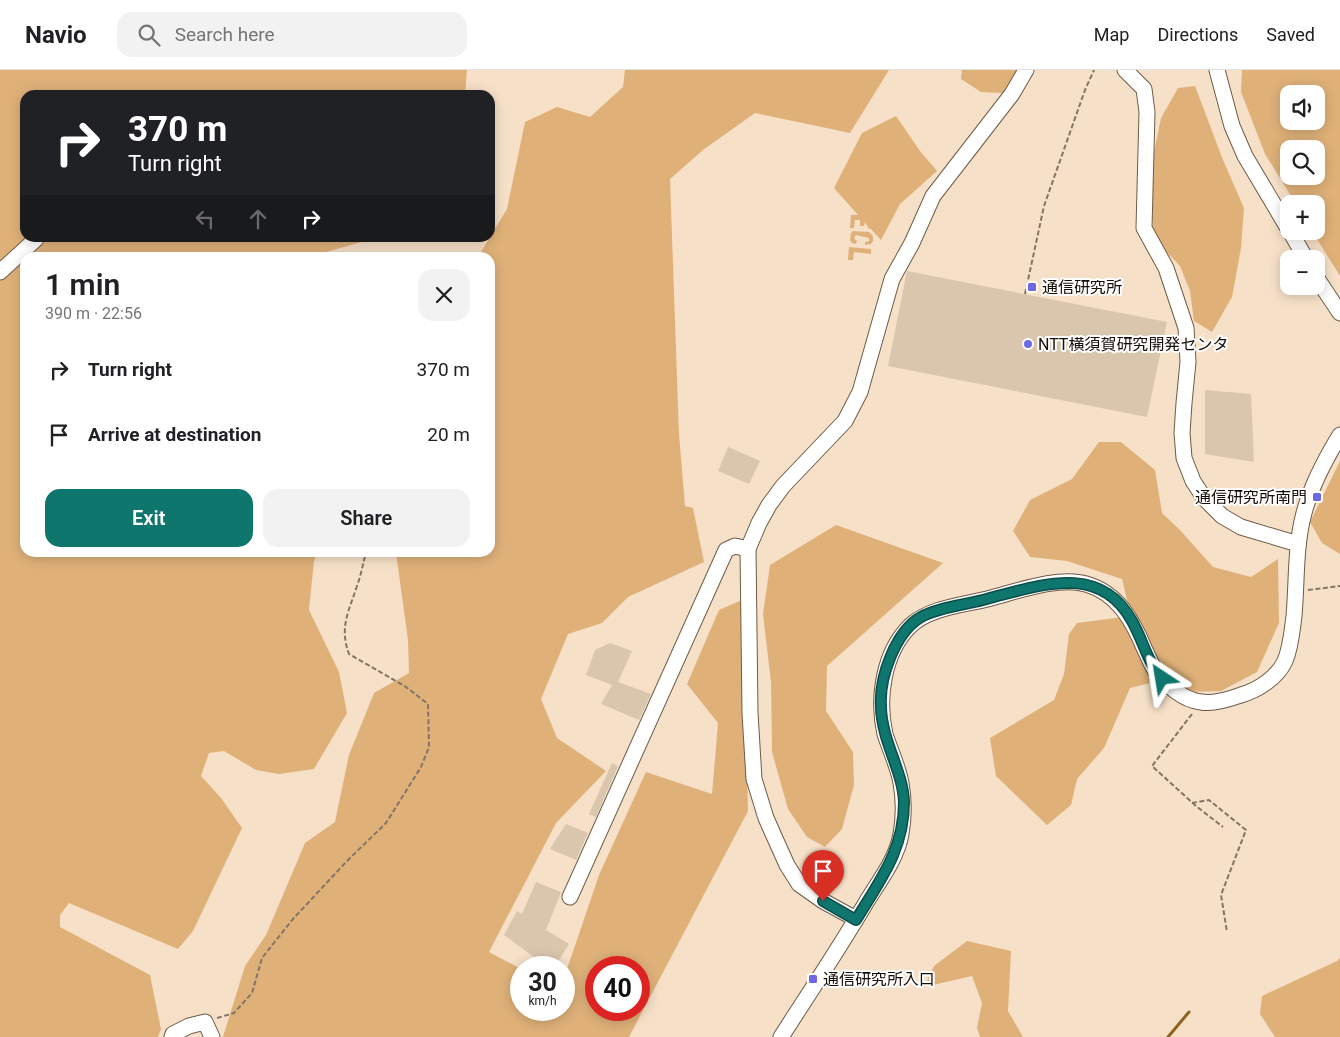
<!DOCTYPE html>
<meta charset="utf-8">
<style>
:root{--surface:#fff;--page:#f2f2f2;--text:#202124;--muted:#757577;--line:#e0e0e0;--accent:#0f766e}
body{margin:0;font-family:Roboto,"Noto Sans JP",sans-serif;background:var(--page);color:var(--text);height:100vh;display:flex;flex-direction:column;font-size:19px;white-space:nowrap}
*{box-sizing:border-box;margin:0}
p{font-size:16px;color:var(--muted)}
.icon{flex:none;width:28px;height:28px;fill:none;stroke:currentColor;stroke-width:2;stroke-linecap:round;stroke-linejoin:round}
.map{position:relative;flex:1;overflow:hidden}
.details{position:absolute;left:20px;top:182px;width:475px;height:305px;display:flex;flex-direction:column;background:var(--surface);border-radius:15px;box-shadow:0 2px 12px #0003}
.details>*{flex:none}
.hud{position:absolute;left:20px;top:20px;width:475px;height:152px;border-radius:15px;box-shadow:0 2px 12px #0003;background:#202124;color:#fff;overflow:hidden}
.buttons{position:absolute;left:1280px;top:15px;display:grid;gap:10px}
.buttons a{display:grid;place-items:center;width:45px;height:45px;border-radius:10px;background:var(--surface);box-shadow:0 2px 12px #0003;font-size:25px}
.speed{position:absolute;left:510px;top:886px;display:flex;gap:10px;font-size:25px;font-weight:700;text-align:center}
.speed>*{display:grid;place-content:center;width:65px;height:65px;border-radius:50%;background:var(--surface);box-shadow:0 2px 12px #0003;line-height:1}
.speed small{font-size:12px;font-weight:400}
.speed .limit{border:8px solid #d22;background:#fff;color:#111}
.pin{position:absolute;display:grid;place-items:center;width:42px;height:42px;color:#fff;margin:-51px -21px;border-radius:50% 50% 50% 0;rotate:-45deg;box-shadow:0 0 5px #0007}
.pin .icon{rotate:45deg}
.me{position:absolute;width:55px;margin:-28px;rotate:327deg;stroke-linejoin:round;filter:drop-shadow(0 0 4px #0008)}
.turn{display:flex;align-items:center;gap:18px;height:105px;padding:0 25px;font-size:22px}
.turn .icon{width:65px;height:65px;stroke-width:2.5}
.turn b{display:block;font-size:35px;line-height:42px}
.lanes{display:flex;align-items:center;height:48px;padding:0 25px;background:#0003;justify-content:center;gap:25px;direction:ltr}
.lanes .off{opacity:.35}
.round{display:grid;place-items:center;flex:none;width:52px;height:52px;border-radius:15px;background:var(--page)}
.headline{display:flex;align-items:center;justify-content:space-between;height:85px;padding:0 25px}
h1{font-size:30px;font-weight:600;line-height:38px}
.cta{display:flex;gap:10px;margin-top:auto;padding:10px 25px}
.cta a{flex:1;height:58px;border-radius:15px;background:var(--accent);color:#fff;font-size:20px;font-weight:600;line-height:58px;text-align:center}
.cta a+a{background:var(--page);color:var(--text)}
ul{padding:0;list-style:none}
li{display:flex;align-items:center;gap:15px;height:65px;padding:0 25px}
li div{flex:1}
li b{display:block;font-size:19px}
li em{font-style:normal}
header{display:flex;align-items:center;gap:30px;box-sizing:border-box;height:70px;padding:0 25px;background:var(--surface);border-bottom:1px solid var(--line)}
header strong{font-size:24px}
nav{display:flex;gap:28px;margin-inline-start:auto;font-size:18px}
.search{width:350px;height:45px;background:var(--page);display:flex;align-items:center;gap:12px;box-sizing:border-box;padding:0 18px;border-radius:15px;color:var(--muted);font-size:19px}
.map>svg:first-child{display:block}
.green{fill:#dfb179;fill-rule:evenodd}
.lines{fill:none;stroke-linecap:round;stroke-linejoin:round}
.stream{stroke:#906220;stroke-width:3}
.building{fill:#dac5ad}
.minor-casing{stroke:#6e5b46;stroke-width:17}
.path{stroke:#837565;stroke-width:2;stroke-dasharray:5 2.5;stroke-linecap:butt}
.minor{stroke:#fff;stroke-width:15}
.route-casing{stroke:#0a4d48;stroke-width:12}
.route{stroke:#0f766e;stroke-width:9}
.poi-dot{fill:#6e68e2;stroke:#fff;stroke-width:2}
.labels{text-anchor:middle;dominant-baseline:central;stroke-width:4;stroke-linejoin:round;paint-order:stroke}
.poi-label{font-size:16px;fill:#150e06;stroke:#fff;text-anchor:start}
</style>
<header>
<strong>Navio</strong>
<div class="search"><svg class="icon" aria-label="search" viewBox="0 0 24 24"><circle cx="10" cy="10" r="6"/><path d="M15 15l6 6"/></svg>Search here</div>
<nav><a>Map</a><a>Directions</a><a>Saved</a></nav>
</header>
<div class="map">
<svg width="1340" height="967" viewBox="0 0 1340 967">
<rect width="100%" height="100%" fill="#f6e0c8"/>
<g class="green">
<polygon points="0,0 467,0 465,25 25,25 25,168 376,168 308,187 25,188 25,482 317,483 314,491 309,540 339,602 347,643 314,699 279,704 256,700 224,681 209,683 201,706 221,728 242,758 193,861 178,879 69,833 60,845 60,857 150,905 161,959 158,967 0,967"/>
<path d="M 625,0 L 889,0 L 850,63 L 755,43 L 703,80 L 670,109 L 679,364 L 685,436 L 693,438 L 704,492 L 628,527 L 602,553 L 568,564 L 541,629 L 557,668 L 606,701 L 556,753 L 489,882 L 521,899 L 521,940 L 564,940 L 564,908 L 599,805 L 646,702 L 712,724 L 718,653 L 687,614 L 719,540 L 742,530 L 748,741 L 629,967 L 223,967 L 245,896 L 266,865 L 305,773 L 335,752 L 349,685 L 374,623 L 409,603 L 408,570 L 396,483 L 490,482 L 490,188 L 478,187 L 507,139 L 525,52 L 557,37 L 590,47 L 623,17 ZM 596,898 L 639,898 L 639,940 L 596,940 Z"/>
<polygon points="962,0 1017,0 1004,23 981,22 961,9"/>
<path d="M 1242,0 L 1340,0 L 1340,206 L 1312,161 L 1316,161 L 1316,134 L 1296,134 L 1265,84 L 1241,22 ZM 1289,24 L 1316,24 L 1316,51 L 1289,51 ZM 1289,79 L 1316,79 L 1316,106 L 1289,106 Z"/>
<polygon points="1195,16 1223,90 1244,138 1241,178 1232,227 1212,262 1194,251 1190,221 1180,196 1154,169 1149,106 1161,48 1178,18"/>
<polygon points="896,46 920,81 937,101 900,134 881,170 871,159 869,159 865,152 864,156 860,156 860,150 855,150 854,158 850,158 851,145 858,145 834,118 862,63"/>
<polygon points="853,161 869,162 873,166 873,171 871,174 865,175 865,172 869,171 869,168 856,165 854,168 857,171 856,174 852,173 850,170 851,163"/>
<polygon points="849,177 871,179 871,184 854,182 853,190 848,190"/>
<polygon points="1099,372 1121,372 1155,400 1162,443 1180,460 1213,497 1251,507 1278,489 1279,553 1257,602 1221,621 1185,622 1162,610 1130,618 1104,678 1077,709 1071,735 1047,755 996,706 990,668 1054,630 1064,604 1069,564 1077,553 1131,546 1122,509 1067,491 1030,487 1013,461 1030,430 1072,409"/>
<polygon points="1340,391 1340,484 1322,473 1310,452"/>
<polygon points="836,455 943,493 827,596 826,641 853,682 854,715 842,759 825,777 807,767 788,739 772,682 771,612 763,544 770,495"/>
<polygon points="967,871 1011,881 1008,941 1023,967 980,967 977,958 982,933 972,906 924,917 934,896"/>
<polygon points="1340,888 1340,967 1275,967 1260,944 1262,926 1337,891"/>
</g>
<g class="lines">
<polyline class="stream" points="1168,967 1189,942"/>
</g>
<g class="building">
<polygon points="907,201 1167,252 1147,347 888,296"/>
<polygon points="1205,320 1251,324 1254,392 1205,384"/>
<polygon points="728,377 760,391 749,414 718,401"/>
<polygon points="610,573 632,581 618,612 651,624 639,650 601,634 612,615 586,605 595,580"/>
<polygon points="612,693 618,696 596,747 589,744"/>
<polygon points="566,754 588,763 576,790 550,779"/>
<polygon points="536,812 561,822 546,860 569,874 554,898 549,898 504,865 517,841 522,844"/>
</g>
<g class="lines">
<g class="minor-casing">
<g id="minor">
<polyline points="1125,0 1144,19 1147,42 1144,158 1166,198 1186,258 1188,292 1184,333 1182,363 1184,388 1193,411 1204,428 1222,446 1241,457 1298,474"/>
<polyline points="1217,0 1232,56 1245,86 1289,160"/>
<polyline points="1290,161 1306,189"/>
<polyline points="0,202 36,169"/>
<polyline points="1316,207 1340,243"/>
<polyline points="570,827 726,480 735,476 748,479"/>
<polyline points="856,849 823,831 799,814 787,795 778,775 766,748 754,709 750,643 748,479 759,453 769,435 783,416 845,351 860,322 892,209 912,173 933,126 1012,24 1026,0"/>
<polyline points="172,967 173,964 189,956 205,952 212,967"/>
<path d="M 781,967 C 810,922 840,877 867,831 C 880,810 897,788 901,764 C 904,747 904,730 901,713 C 898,696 890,680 885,664 C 877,629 883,583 910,556 C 930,537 965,535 991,528 C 1018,521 1059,506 1086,514 C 1118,523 1133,551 1145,580 C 1148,586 1151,594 1155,600 C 1166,615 1183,630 1201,632 C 1214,634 1229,629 1241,625 C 1258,620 1277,608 1285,591 C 1291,577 1292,561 1294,546 C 1297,512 1295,476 1304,443 C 1311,416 1326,388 1340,365"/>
</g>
</g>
<g class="path">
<polyline points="1025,224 1044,136 1085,20 1094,0"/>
<polyline points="1308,520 1340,516"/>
<polyline points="1192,644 1152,696 1196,736 1223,757"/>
<polyline points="1192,733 1209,730 1246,760 1221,825 1227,862"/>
<path d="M 217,948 L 234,943 L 252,923 L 262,888 L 293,849 L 347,791 L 386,753 L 421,697 L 429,677 L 428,634 L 406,617 L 349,584 C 339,557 349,541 357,516 C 361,505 363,494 366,482"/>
</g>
<use href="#minor" class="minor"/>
</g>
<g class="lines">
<g class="route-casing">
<path id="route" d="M 823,831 L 856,850 C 880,810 904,780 904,732 C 903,708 891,686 885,663 C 883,655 881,645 881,637 C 879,608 895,562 921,547 C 938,537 971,534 990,528 C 1041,515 1100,493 1132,551 C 1143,570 1147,592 1162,608"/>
</g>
<use href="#route" class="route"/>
</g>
<g class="poi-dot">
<rect x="1027" y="212" width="10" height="10" rx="2.5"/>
<circle cx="1028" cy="274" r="5"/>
<rect x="1312" y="422" width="10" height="10" rx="2.5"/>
<rect x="808" y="904" width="10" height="10" rx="2.5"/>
</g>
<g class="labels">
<g class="poi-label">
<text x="1042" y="217">通信研究所</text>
<text x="1038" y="274">NTT横須賀研究開発センタ</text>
<text x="1307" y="427" text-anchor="end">通信研究所南門</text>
<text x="823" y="909">通信研究所入口</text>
</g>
</g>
</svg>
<div class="buttons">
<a><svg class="icon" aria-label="sound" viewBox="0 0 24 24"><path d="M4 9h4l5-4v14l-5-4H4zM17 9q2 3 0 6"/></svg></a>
<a><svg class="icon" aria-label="search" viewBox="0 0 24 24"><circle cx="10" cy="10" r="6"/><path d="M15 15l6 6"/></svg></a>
<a>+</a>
<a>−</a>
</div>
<div class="speed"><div>30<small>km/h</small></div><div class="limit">40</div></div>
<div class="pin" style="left:823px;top:831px;background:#d93025"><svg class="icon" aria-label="arrive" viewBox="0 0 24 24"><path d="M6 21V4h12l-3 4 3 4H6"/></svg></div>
<svg class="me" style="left:1162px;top:608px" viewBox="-20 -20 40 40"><path d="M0-17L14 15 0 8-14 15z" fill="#0f766e" stroke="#fff" stroke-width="4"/></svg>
<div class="hud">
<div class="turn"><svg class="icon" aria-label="right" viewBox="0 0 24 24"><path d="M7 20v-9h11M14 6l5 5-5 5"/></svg><div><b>370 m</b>Turn right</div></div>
<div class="lanes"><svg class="icon off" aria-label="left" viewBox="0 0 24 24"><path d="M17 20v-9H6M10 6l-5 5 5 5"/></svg><svg class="icon off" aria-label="ahead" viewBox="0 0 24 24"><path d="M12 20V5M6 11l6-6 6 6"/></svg><svg class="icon" aria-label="right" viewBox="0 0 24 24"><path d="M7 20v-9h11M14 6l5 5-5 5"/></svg></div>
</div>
<section class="details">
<div class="headline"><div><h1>1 min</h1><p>390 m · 22:56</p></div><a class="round"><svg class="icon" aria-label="close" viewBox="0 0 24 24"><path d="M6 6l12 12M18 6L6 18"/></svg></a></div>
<ul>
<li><svg class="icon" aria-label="right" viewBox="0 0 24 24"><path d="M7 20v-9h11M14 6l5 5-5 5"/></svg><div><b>Turn right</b></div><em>370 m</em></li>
<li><svg class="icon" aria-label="arrive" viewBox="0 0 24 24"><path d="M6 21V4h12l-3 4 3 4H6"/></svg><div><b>Arrive at destination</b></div><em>20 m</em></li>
</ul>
<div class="cta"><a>Exit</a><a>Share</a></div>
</section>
</div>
